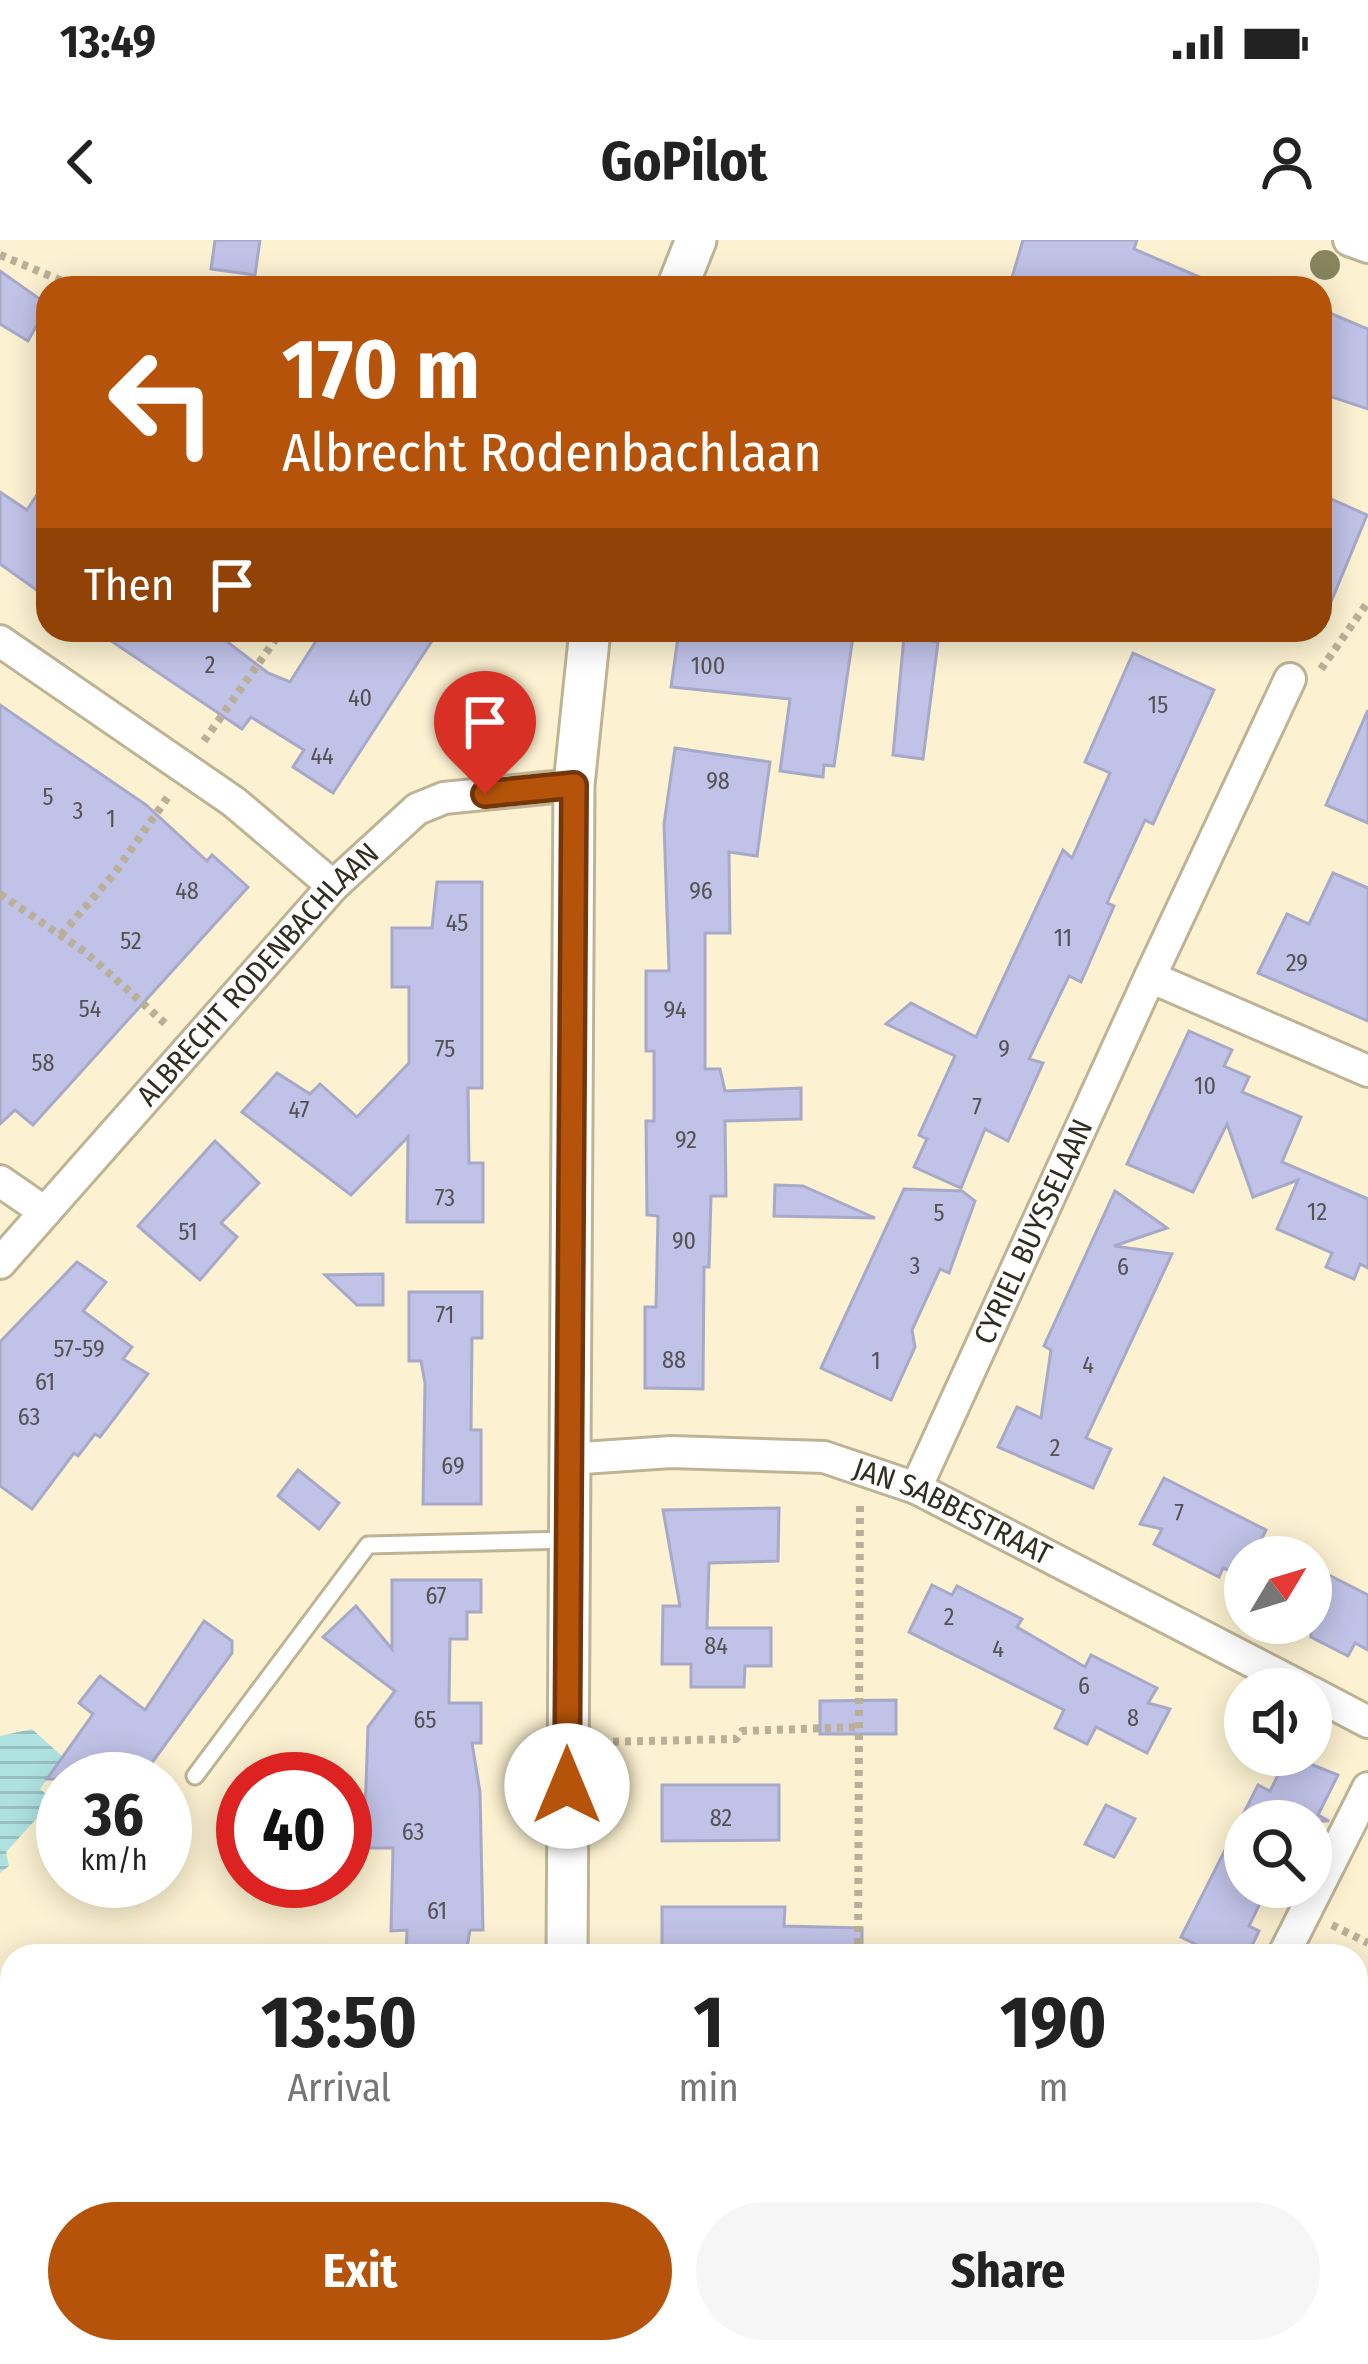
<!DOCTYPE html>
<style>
:root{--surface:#fff;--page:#f6f6f6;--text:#222;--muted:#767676;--accent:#b45309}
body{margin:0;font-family:"Fira Sans Condensed",sans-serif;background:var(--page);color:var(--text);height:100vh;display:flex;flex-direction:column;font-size:45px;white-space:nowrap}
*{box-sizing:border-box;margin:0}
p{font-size:39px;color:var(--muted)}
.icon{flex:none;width:66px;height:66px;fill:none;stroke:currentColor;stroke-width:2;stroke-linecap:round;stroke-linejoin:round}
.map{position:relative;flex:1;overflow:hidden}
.drawer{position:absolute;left:0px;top:1704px;width:1368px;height:420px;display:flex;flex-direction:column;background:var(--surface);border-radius:36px 36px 0 0;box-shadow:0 6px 30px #0003}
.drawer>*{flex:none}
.hud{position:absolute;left:36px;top:36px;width:1296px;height:366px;border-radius:36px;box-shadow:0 6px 30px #0003;background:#b45309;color:#fff;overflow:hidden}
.needle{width:78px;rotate:52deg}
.fabs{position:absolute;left:1224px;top:1296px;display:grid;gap:24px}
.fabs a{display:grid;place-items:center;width:108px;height:108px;border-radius:50%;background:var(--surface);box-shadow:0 6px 30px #0003;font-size:60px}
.speed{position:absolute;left:36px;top:1512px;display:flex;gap:24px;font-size:60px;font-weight:700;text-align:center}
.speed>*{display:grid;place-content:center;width:156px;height:156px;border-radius:50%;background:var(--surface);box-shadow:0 6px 30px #0003;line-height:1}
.speed small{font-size:30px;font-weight:400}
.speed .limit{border:18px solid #d22;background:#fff;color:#111}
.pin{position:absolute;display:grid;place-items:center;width:102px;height:102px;color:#fff;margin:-123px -51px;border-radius:50% 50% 50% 0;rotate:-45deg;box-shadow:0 0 12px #0007}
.pin .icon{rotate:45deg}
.me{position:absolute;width:132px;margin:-66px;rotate:0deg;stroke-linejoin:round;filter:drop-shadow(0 0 9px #0008)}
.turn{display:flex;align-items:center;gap:42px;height:252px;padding:0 48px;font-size:54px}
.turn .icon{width:156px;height:156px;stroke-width:2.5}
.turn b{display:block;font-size:84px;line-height:102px}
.then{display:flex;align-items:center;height:114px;padding:0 48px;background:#0003;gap:24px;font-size:45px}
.eta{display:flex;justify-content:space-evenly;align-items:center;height:204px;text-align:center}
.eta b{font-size:72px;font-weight:700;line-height:84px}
.button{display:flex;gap:24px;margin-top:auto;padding:24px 48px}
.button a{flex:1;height:138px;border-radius:72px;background:var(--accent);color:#fff;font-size:48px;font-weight:700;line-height:138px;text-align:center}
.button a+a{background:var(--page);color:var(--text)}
.status{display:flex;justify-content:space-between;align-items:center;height:84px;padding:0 60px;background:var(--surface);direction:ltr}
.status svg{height:33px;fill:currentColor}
header{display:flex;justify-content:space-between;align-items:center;height:156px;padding:0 48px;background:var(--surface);font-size:54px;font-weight:700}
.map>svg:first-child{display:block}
.water{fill:url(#water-rules)}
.building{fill:#c0c2e7;stroke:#a7a9c8;stroke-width:3}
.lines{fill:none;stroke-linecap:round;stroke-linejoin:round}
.service-casing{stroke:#beb495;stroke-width:21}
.minor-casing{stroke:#beb495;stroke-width:36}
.tertiary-casing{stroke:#beb495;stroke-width:45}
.path{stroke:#b9b097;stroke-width:8;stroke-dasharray:6 6;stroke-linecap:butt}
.service{stroke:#fff;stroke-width:15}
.minor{stroke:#fff;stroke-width:30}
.tertiary{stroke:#fff;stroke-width:39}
.tree{fill:#87855e}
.route-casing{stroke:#753606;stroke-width:30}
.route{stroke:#b45309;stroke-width:21}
.labels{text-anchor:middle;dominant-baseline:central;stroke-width:10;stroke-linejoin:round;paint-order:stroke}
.number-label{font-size:24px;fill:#555252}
.street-label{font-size:30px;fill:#312d21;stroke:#fcf1d1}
</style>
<div class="status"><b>13:49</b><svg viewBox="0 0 49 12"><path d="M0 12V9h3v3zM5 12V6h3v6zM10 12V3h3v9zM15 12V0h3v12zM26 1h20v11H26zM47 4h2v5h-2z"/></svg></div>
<header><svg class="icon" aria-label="back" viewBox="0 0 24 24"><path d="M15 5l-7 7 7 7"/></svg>GoPilot<svg class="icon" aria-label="person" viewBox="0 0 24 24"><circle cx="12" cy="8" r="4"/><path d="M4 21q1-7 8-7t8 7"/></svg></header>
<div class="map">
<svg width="1368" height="2124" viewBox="0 0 1368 2124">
<defs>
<pattern id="water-rules" width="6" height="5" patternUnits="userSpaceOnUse" patternTransform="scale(3)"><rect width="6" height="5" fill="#afe1e1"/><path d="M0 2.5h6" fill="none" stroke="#97c1c1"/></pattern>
</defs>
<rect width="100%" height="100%" fill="#fcf1d1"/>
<polygon class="water" points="32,1489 63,1517 40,1549 61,1566 47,1585 38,1577 6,1612 9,1626 0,1633 0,1496"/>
<g class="building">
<polygon points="215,0 260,0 255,35 211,29"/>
<polygon points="1023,0 1137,0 1134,9 1225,48 1009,48"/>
<polygon points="0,31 48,65 28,101 0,84"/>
<polygon points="1320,69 1368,89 1368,169 1320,153"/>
<polygon points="48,238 48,358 0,324 0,252 27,270"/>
<polygon points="1320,254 1367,275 1321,386 1320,386"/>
<polygon points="95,390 212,390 268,433 290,442 323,390 439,390 333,553 293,527 304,510 251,477 242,489"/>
<polygon points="679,390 854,390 834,526 824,525 823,537 780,531 790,459 671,447"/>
<polygon points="904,397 938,402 923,519 893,515"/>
<polygon points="1133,413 1214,450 1153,584 1145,580 1107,663 1114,666 1081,742 1069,736 1029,819 1043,823 1008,901 985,889 961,948 914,927 927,899 919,895 955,816 886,784 911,763 976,797 1063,610 1072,618 1110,533 1085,522"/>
<polygon points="0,465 146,565 207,621 212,615 248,647 33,885 15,870 0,884"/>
<polygon points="1368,470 1368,583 1326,565"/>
<polygon points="675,508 770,522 757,616 729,612 730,693 705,693 705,829 720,829 725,851 801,848 801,879 725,881 726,956 711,956 709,1027 704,1027 703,1149 645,1148 645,1067 656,1067 658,976 647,975 646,881 654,881 654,811 646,811 646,731 669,731 664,584"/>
<polygon points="1333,633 1368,648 1368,781 1258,733 1287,674 1309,684"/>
<polygon points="437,642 482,642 482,848 468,848 469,923 483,923 483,982 407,982 408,897 351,955 242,872 277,833 310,854 320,844 357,877 409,823 409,747 392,747 392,688 432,688"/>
<polygon points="1189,791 1232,810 1224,826 1249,837 1242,852 1301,877 1282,922 1368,959 1368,1028 1360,1024 1354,1039 1326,1027 1332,1013 1277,989 1298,940 1253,957 1227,884 1193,952 1127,924"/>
<polygon points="215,901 259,943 221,983 237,997 200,1040 138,986"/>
<polygon points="775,945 803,946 875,978 774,976"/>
<polygon points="904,949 962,951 975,961 949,1033 940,1029 912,1090 915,1107 891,1160 821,1128"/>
<polygon points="1115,951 1167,988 1114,1006 1172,1014 1086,1198 1111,1209 1093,1248 998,1207 1017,1167 1041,1178 1051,1110 1044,1106"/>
<polygon points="77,1022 106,1042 83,1071 132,1107 123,1119 148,1134 100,1197 95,1194 78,1216 74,1213 32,1269 0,1246 0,1102"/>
<polygon points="383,1034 383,1065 357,1065 325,1035"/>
<polygon points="409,1052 482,1052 482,1098 472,1098 471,1190 481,1190 481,1264 423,1264 425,1143 421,1121 409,1121"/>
<polygon points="298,1230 339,1263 319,1289 278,1256"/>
<polygon points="1164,1238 1266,1290 1253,1317 1245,1317 1244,1336 1223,1328 1219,1337 1154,1304 1162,1289 1140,1284"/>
<polygon points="779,1268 778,1321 709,1323 707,1388 771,1388 771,1426 745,1426 744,1447 691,1447 691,1424 662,1424 663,1366 680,1366 663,1270"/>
<polygon points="1311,1326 1368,1355 1368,1410 1355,1403 1348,1416 1311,1397"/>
<polygon points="392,1340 481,1340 481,1372 467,1372 467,1399 450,1399 449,1463 481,1463 481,1503 472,1503 480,1552 483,1690 470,1690 466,1714 406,1714 407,1690 391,1691 393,1608 345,1608 345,1569 365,1572 368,1487 395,1451 323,1397 356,1366 392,1409"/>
<polygon points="932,1345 952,1355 957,1346 1022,1379 1017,1387 1085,1427 1091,1415 1157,1448 1148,1463 1170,1469 1147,1513 1096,1487 1087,1504 1055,1488 1064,1470 909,1392"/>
<polygon points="204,1381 232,1401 232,1413 140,1539 47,1539 93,1474 79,1463 100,1436 145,1470"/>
<polygon points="896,1460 896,1494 820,1494 820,1461"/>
<polygon points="1288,1515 1338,1535 1318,1575 1329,1581 1245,1581 1245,1647 1268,1647 1249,1686 1259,1691 1247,1716 1188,1716 1195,1704 1181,1697 1258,1545 1270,1551"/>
<polygon points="662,1545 779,1545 779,1600 662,1601"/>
<polygon points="1106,1565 1135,1579 1114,1617 1085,1604"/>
<polygon points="662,1667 785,1667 784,1686 862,1688 862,1712 662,1716"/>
</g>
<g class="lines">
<g class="service-casing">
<g id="service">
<polyline points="195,1536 368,1305 568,1300"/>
<polyline points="318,2112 322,2117 569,2120"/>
</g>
</g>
<g class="minor-casing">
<g id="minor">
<polyline points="1349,0 1368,7"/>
<polyline points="0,401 234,562 333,646"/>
<polyline points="1150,737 1290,439"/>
<polyline points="0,941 45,972"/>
<path id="s1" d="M 0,1023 L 333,646 L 417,569 L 444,558 L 574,545"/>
<path id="s2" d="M 568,1219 L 671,1212 L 824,1217 L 916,1248 L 1305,1449"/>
<path id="s3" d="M 916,1248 L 1150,737 L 1368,831"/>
<polyline points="1311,1452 1368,1482"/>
<polyline points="1283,1716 1368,1548"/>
<polyline points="1356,1970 1368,1975"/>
</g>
</g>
<g class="tertiary-casing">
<g id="tertiary">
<polyline points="677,48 696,0"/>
<polyline points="567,1716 574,545 590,390"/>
<polyline points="569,2112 569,2124"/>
</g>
</g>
<g class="path">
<polyline points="0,15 79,48"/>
<polyline points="1321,429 1368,362"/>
<polyline points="204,501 282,390"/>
<polyline points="0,654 85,712 168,786"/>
<polyline points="61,695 114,634 170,554"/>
<polyline points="601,1502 736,1499 742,1491 859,1487"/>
<polyline points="1332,1685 1368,1703"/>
<polyline points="858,1716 860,1262"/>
<polyline points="1108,2124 1114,2112"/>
</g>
<use href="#service" class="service"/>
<use href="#minor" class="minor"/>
<use href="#tertiary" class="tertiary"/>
</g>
<circle class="tree" cx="1325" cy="25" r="15"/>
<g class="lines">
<g class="route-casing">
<polyline id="route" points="485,554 574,545 567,1546"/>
</g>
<use href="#route" class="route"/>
</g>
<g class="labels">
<g class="number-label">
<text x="210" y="425">2</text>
<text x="708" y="426">100</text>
<text x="360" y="458">40</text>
<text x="1158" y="465">15</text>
<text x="322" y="516">44</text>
<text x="718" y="541">98</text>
<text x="48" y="557">5</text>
<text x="78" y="571">3</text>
<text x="111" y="579">1</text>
<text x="187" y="651">48</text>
<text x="701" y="651">96</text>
<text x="457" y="683">45</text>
<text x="1063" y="698">11</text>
<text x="131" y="701">52</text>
<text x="1297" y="723">29</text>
<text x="90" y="769">54</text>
<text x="675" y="770">94</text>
<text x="445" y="809">75</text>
<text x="1004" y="809">9</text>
<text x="43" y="823">58</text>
<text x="1205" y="846">10</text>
<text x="977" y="867">7</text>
<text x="299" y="870">47</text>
<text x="686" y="900">92</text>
<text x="445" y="958">73</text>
<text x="1317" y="972">12</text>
<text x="939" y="973">5</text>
<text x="188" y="992">51</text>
<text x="684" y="1001">90</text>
<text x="915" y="1026">3</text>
<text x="1123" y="1027">6</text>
<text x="445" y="1075">71</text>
<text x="79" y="1109">57-59</text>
<text x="674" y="1120">88</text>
<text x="876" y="1121">1</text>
<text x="1088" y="1125">4</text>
<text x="45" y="1142">61</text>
<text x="29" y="1177">63</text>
<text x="1055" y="1208">2</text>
<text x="453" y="1226">69</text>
<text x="1179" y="1273">7</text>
<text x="436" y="1356">67</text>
<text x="949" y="1377">2</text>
<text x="716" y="1406">84</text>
<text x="998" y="1409">4</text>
<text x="1084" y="1446">6</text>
<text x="1133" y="1478">8</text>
<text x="425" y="1480">65</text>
<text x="721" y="1578">82</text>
<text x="413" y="1592">63</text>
<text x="437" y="1671">61</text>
</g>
<g class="street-label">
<text stroke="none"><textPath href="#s1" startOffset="387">ALBRECHT RODENBACHLAAN</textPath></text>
<text stroke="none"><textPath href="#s3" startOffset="282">CYRIEL BUYSSELAAN</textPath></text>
<text stroke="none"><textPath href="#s2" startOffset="396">JAN SABBESTRAAT</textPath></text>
</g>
</g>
</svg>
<div class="fabs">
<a><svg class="needle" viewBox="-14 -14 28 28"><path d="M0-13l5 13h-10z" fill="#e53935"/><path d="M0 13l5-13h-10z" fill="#767676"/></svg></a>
<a><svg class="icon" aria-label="sound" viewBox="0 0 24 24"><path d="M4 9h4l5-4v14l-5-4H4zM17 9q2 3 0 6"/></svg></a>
<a><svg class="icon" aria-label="search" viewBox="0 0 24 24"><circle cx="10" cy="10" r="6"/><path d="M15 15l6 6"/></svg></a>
</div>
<div class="speed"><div>36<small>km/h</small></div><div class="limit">40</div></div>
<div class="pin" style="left:485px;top:554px;background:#d93025"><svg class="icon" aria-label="arrive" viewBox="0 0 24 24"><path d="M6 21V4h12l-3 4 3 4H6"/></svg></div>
<svg class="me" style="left:567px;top:1546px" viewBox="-20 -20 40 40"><circle r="19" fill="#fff"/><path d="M0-13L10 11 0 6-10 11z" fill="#b45309"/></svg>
<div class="hud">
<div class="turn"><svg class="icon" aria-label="left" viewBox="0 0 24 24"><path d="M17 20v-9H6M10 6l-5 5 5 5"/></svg><div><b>170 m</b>Albrecht Rodenbachlaan</div></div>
<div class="then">Then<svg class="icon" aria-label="arrive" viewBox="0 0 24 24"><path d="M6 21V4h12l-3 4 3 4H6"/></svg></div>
</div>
<section class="drawer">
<div class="eta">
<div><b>13:50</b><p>Arrival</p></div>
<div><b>1</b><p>min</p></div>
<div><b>190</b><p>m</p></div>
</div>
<div class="button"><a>Exit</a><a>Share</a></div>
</section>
</div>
